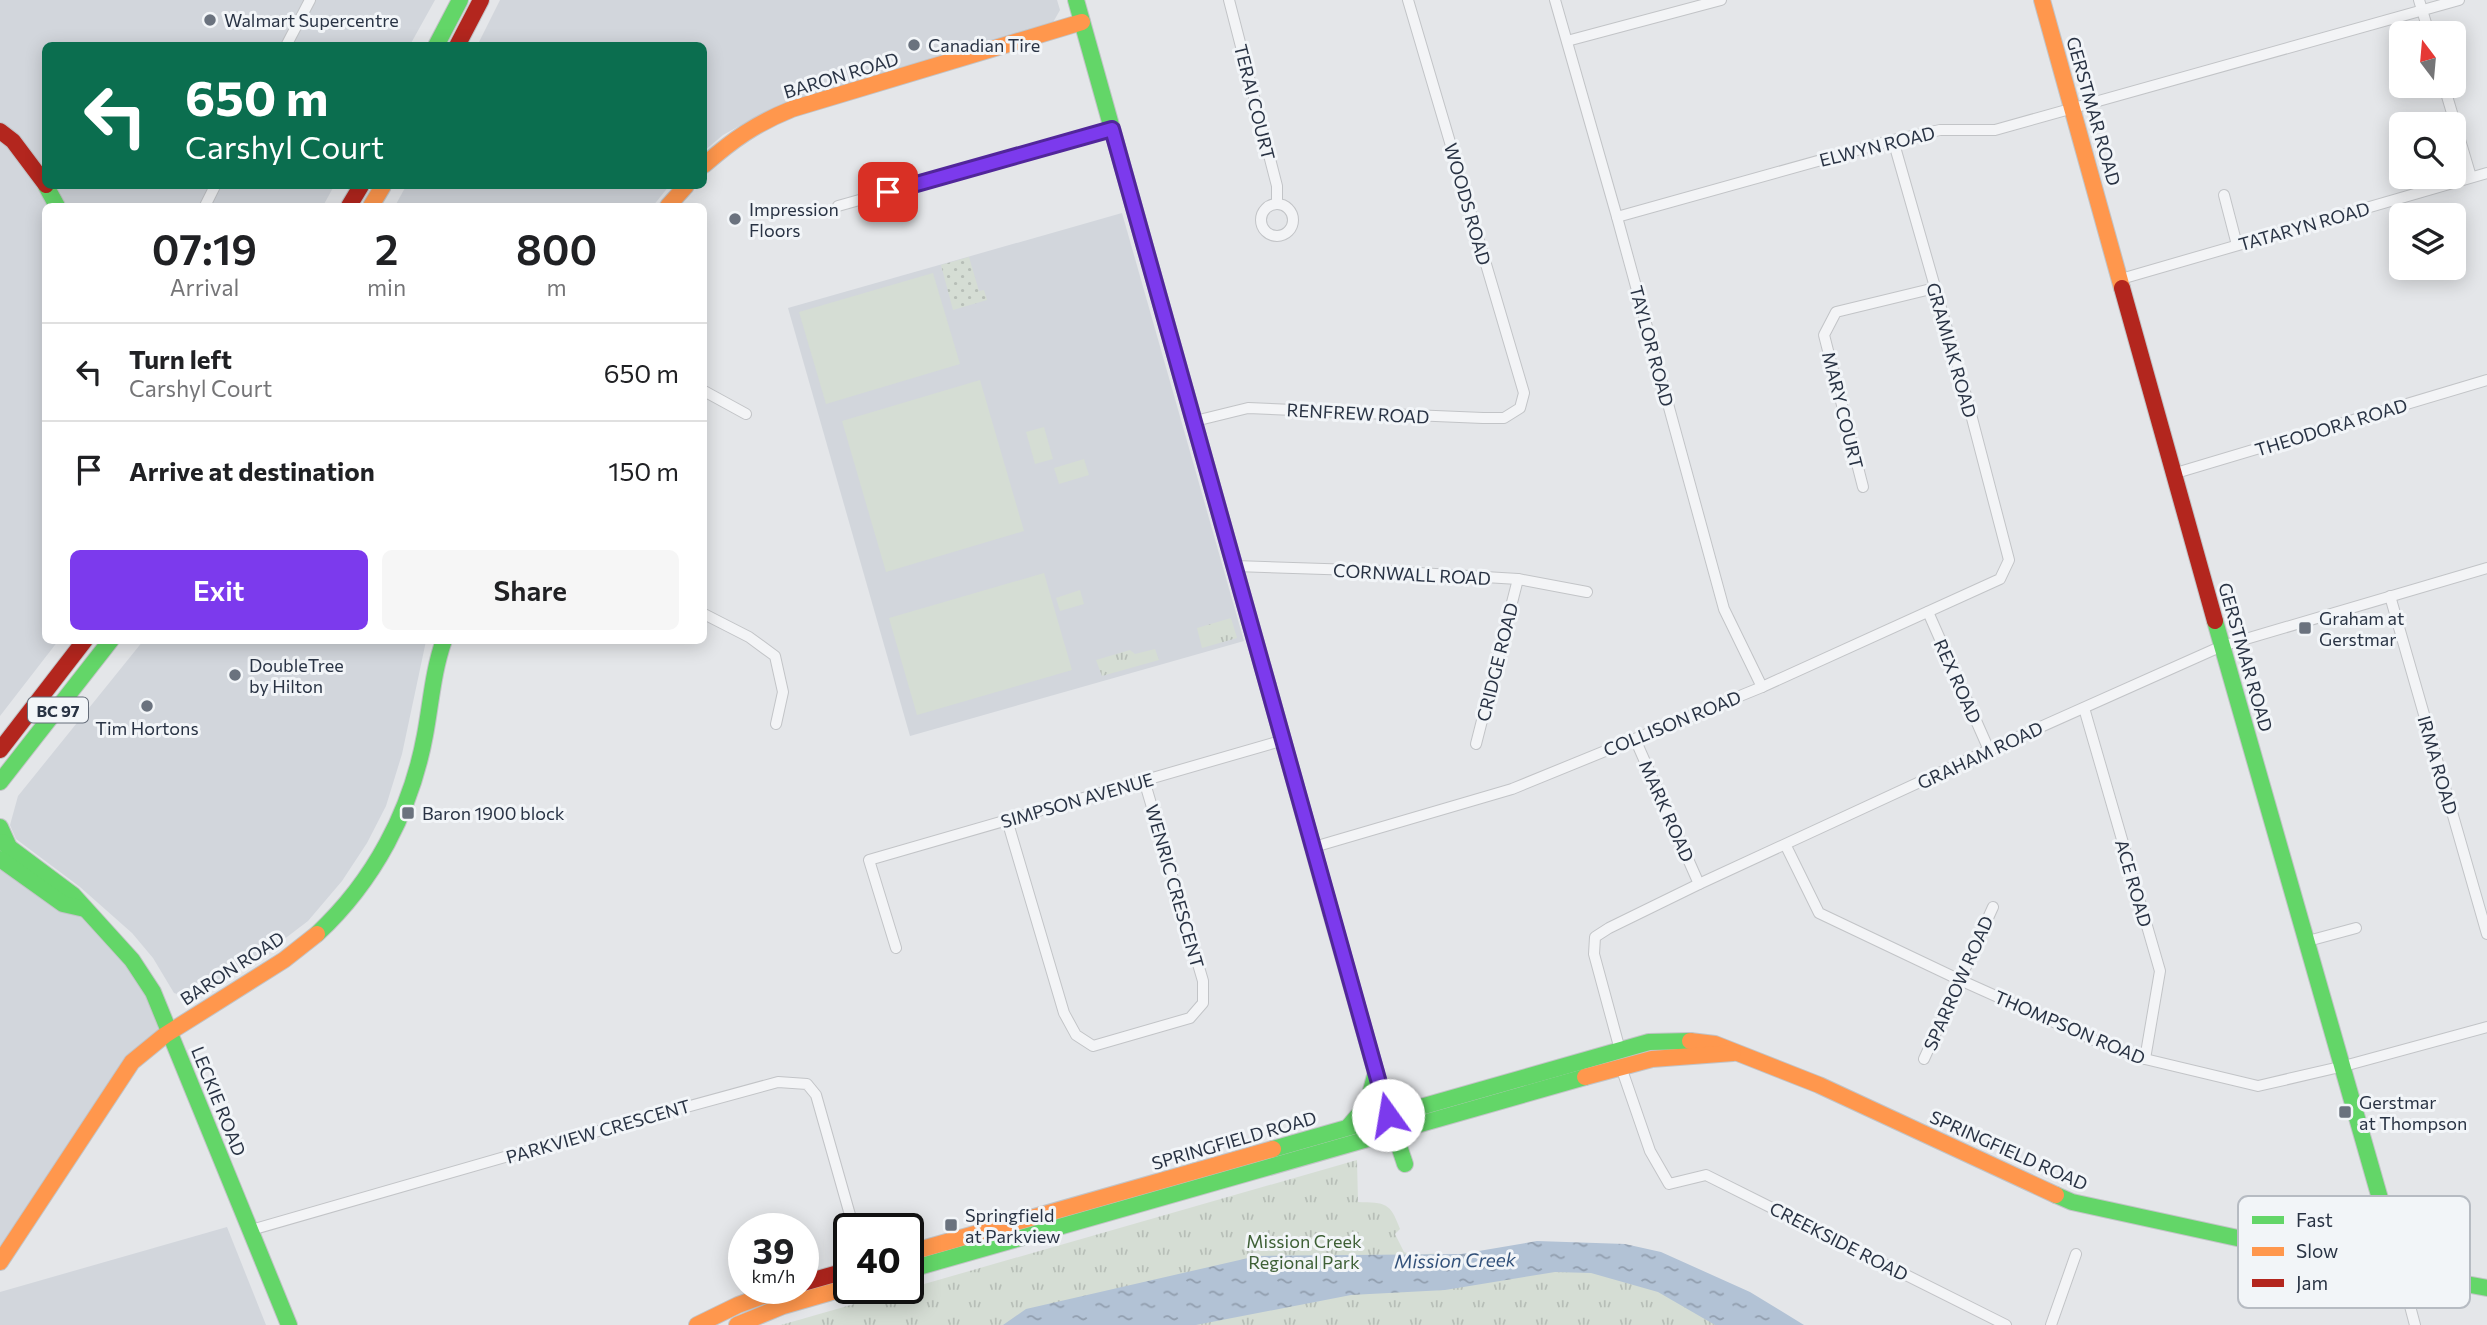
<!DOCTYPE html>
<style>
:root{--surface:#fff;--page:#f6f6f6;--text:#202124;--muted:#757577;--line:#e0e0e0;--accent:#7c3aed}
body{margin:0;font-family:Commissioner,sans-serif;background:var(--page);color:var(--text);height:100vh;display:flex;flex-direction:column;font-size:26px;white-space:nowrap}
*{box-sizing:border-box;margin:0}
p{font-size:23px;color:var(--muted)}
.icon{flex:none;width:38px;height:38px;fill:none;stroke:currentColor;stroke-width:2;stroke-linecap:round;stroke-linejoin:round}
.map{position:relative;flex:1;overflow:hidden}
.panel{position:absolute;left:42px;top:203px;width:665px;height:441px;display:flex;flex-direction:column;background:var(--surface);border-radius:10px;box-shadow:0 4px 18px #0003}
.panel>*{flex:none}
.top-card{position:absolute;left:42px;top:42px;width:665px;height:147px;border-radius:10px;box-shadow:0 4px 18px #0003;background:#0b6e4f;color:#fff;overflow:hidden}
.needle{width:46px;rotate:344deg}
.tools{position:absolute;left:2389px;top:21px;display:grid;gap:14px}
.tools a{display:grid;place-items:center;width:77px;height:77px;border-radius:10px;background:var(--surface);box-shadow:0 4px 18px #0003;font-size:35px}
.speed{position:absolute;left:728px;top:1213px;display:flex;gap:14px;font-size:35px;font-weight:700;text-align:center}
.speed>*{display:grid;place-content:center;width:91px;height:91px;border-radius:50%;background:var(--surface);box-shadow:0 4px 18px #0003;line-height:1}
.speed small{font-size:18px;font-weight:400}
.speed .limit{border:4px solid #111;border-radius:10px;background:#fff;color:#111}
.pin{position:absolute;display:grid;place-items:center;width:60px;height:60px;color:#fff;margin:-30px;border-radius:14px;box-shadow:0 4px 10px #0006}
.me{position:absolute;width:77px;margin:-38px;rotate:347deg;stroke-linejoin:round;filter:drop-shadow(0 0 5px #0008)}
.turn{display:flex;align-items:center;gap:24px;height:147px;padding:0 28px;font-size:32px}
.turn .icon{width:91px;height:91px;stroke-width:2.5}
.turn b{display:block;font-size:49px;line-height:60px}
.eta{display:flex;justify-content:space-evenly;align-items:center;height:119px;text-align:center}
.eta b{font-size:42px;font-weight:600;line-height:49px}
.cta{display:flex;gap:14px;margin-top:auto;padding:14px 28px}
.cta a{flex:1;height:80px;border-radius:10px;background:var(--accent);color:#fff;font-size:28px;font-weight:600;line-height:80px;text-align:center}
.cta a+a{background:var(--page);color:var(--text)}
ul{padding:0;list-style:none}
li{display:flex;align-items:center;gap:21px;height:98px;padding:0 28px;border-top:2px solid var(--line)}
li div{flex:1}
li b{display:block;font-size:26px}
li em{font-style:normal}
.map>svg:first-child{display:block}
.built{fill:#d2d6dc}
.grass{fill:url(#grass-dots)}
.park{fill:url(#park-tufts)}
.pitch{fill:#d5ddd4}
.water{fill:url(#water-ripples)}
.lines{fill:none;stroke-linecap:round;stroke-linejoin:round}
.street-casing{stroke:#c2c4c7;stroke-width:12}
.fast-casing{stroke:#c2c4c7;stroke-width:18}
.slow-casing{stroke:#c2c4c7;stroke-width:18}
.jam-casing{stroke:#c2c4c7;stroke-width:18}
.street{stroke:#f3f4f6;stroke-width:10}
.fast{stroke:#63d668;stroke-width:16}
.slow{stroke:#ff974d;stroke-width:16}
.jam{stroke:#b3261e;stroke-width:16}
.route-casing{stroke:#51269a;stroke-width:18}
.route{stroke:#7c3aed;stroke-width:12}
.poi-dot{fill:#6a727e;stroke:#f2f5f8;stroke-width:2.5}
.labels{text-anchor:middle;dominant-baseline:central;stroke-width:6;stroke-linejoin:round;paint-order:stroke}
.shield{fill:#f2f5f8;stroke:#656d7a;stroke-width:2}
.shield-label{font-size:16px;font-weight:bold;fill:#293344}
.poi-label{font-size:18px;fill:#293344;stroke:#f2f5f8;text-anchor:start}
.street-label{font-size:18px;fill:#293344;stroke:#f2f5f8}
.park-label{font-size:18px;fill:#3e6036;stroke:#f2f5f8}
.water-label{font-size:19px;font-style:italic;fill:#32517a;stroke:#f2f5f8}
.key{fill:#f2f5f8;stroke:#b6bbc2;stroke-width:2}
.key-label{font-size:19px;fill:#293344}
</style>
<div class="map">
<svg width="2487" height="1325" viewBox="0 0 2487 1325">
<defs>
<pattern id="grass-dots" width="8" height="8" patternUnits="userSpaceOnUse" patternTransform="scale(1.75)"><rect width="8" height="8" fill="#d5ddd4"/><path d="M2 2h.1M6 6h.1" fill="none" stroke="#b7beb7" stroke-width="1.8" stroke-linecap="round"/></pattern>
<pattern id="park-tufts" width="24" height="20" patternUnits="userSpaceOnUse" patternTransform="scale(1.75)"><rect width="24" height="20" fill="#d5ddd4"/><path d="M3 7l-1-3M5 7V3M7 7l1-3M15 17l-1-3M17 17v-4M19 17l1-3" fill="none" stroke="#b7beb7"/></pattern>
<pattern id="water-ripples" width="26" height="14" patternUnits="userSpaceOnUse" patternTransform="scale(1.75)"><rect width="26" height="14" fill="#b2c2d5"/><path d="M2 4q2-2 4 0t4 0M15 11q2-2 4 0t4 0" fill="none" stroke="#919eae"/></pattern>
</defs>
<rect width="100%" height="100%" fill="#e4e6e9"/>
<g class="built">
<polygon points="0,0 435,0 410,45 46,46 46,186 334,186 323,206 46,206 46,640 58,641 0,716"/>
<polygon points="500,0 1057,0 1060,10 1051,26 752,119 723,135 704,151 704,46 477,46"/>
<polygon points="406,186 669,186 653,206 395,206"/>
<polygon points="1122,213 1244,641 910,736 788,308"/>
<polygon points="143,641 426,641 402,754 386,806 367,843 342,881 308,921 262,956 187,997 174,993 153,958 132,933 80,887 16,839 10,825 18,796"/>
<polygon points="0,866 75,911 98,930 131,968 150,999 162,1027 126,1058 0,1254"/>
<polygon points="227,1227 266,1325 0,1325 0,1292"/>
</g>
<polygon class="grass" points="969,257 979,291 984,290 987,300 953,310 941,265"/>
<g class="park">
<polygon points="1231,618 1237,638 1202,648 1197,628"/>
<polygon points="1155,649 1159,660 1102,676 1096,660 1130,650 1135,654"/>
<path d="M 1357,1160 L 1358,1202 C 1386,1203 1390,1202 1400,1229 L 1395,1234 L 1404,1252 L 1412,1255 L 1441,1253 L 1446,1272 L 1578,1269 L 1656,1283 L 1734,1325 L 781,1325 Z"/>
</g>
<g class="pitch">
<polygon points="933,273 960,364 826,404 799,312"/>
<polygon points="980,380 1024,531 886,572 842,421"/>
<polygon points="1044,427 1053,459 1035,464 1026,432"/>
<polygon points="1084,459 1089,475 1059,484 1054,468"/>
<polygon points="1044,573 1072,670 917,715 889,618"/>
<polygon points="1080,590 1084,604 1060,611 1056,598"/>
</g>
<polygon class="water" points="1537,1241 1625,1244 1661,1252 1750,1292 1804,1325 1715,1325 1658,1292 1591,1273 1555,1272 1445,1290 1351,1295 1196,1325 1003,1325 1026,1309 1257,1256 1461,1254"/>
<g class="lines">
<g class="street-casing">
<g id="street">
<polyline points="1229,0 1277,186 1277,204"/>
<polyline points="1555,0 1617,217 1724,609 1762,687"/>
<polyline points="2419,0 2429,33"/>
<polyline points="1567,41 1721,0"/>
<polyline points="286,46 310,0"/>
<polyline points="2444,86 2471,177"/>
<polyline points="2224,195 2237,245"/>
<circle cx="1277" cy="220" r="16"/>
<polyline points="205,206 215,186"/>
<polyline points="838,206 1112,129"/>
<polyline points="1617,217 1893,140 1940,130 1995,130 2459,0"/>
<polyline points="2121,279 2487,173"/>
<polyline points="704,391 746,414"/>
<polyline points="1195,421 1248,408 1483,418 1504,418 1520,408 1524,393 1408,0"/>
<polyline points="2176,473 2487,380"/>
<polyline points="1863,487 1824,335 1836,312 1935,288"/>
<polyline points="1235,566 1386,571 1518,579 1587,592"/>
<polyline points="2390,596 2487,934"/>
<polyline points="1928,612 1989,750"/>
<polyline points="704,614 749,637 775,656 783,692 776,724"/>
<polyline points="2084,708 2160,971 2145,1059"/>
<polyline points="1635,739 1699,884"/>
<polyline points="1476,744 1518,579"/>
<polyline points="1007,820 1064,1013 1076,1035 1093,1046 1190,1018 1203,1003 1203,981 1144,780"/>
<polyline points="1786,846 1819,913 1960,980 2105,1045 2145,1059 2258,1086 2344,1066 2487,1027"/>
<polyline points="1314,847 1512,789 1762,687 2000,579 2009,560 1967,399 1893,140"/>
<polyline points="2308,941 2356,928"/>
<polyline points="896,948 869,860 1284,740"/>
<polyline points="1620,1050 1594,954 1595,937 1609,928 1699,884 1989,750 2222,646 2487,568"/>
<polyline points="1924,1059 1993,907"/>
<polyline points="1621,1067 1650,1151 1669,1184 1706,1175 2006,1325"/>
<polyline points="251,1230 529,1150 778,1082 807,1084 816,1095 852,1222 851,1228"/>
<polyline points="844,1271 849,1248"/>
<polyline points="2401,1272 2415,1325"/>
<polyline points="2051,1325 2076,1254"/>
</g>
</g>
<g class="fast-casing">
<g id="fast">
<polyline points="1076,0 1268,686"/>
<polyline points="436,46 460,0"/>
<polyline points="46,186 57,206"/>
<polyline points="2215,621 2401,1272"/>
<polyline points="0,782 111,640"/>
<polyline points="0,827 9,847"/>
<polyline points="2,842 73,895 132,960 153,992 289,1325"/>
<polyline points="0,859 63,904 85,909"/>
<polyline points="1331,913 1384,1101 1405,1164"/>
<path d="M 317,934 C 374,881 411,811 425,735 C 431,703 433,671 444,640"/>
<polyline points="1349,1126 1367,1105 1376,1072"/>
<polyline points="1273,1149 1649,1042 1690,1041"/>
<polyline points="2056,1195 2072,1202 2357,1264 2487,1288"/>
<polyline points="908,1270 1585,1077"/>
</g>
</g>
<g class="slow-casing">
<g id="slow">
<polyline points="2042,0 2122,288"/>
<path d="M 704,165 C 734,139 755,124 792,109 L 1082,22"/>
<polyline points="371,206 383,186"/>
<polyline points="668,206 686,186"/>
<polyline points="1690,1041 1715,1044 1819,1085 2056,1195"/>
<polyline points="1585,1077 1652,1059 1733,1053"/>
<polyline points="908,1253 1273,1149"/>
<polyline points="0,1262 132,1062 165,1035 284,960 317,934"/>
<polyline points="697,1325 738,1305 785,1288"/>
<polyline points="737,1325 783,1306 849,1287"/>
</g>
</g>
<g class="jam-casing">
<g id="jam">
<polyline points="457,46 481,0"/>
<polyline points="0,131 13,141 46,185"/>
<polyline points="349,206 361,186"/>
<polyline points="2122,288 2215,621"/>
<polyline points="1268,686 1331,913"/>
<polyline points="0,750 85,640"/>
<polyline points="803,1283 849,1270"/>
</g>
</g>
<use href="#street" class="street"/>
<use href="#fast" class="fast"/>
<use href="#slow" class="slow"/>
<use href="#jam" class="jam"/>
</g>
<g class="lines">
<g class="route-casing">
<polyline id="route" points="888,192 1112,129 1388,1115"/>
</g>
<use href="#route" class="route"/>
</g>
<g class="poi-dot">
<circle cx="210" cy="20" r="7"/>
<circle cx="914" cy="45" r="7"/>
<circle cx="735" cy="219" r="7"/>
<rect x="2298" y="621" width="14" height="14" rx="3.5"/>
<circle cx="235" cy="675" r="7"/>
<circle cx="147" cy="706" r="7"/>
<rect x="401" y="806" width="14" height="14" rx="3.5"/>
<rect x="2338" y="1105" width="14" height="14" rx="3.5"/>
<rect x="944" y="1218" width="14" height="14" rx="3.5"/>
</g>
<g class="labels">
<rect class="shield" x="28" y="697.5" width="60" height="25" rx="5"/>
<g class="shield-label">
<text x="58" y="710">BC 97</text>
</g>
<g class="poi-label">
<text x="224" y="20">Walmart Supercentre</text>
<text x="928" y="45">Canadian Tire</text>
<text x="749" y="209">Impression<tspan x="749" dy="21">Floors</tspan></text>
<text x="2319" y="618">Graham at<tspan x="2319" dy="21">Gerstmar</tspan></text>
<text x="249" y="665">DoubleTree<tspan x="249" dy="21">by Hilton</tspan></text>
<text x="147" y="728" text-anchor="middle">Tim Hortons</text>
<text x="422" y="813">Baron 1900 block</text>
<text x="2359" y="1102">Gerstmar<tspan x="2359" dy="21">at Thompson</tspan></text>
<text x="965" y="1215">Springfield<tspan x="965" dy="21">at Parkview</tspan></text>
</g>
<g class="street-label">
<text transform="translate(841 75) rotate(-17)">BARON ROAD</text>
<text transform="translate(1255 102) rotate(76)">TERAI COURT</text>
<text transform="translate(2094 111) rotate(74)">GERSTMAR ROAD</text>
<text transform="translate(1877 146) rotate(-14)">ELWYN ROAD</text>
<text transform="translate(1468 204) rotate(74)">WOODS ROAD</text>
<text transform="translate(2304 226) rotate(-16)">TATARYN ROAD</text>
<text transform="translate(1652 346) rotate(75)">TAYLOR ROAD</text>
<text transform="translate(1952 350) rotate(74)">GRAMIAK ROAD</text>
<text transform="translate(1843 410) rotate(76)">MARY COURT</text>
<text transform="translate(1358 413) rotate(3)">RENFREW ROAD</text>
<text transform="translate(2331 427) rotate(-17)">THEODORA ROAD</text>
<text transform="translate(1412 574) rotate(3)">CORNWALL ROAD</text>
<text transform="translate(2246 657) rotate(74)">GERSTMAR ROAD</text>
<text transform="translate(1497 662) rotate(-76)">CRIDGE ROAD</text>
<text transform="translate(1958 681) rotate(66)">REX ROAD</text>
<text transform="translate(1672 723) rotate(-22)">COLLISON ROAD</text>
<text transform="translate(1980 755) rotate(-25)">GRAHAM ROAD</text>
<text transform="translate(2438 765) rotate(74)">IRMA ROAD</text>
<text transform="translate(1077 800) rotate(-16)">SIMPSON AVENUE</text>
<text transform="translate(1667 811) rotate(66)">MARK ROAD</text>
<text transform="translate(2134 883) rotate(74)">ACE ROAD</text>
<text transform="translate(1175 886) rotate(74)">WENRIC CRESCENT</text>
<text transform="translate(232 968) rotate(-33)">BARON ROAD</text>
<text transform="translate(1958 983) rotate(-66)">SPARROW ROAD</text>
<text transform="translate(2070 1027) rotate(23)">THOMPSON ROAD</text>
<text transform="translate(219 1101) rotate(68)">LECKIE ROAD</text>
<text transform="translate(598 1131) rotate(-16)">PARKVIEW CRESCENT</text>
<text transform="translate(1234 1140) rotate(-16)">SPRINGFIELD ROAD</text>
<text transform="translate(2009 1150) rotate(24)">SPRINGFIELD ROAD</text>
<text transform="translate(1839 1241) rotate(27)">CREEKSIDE ROAD</text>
</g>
<g class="park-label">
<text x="1304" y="1241">Mission Creek<tspan x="1304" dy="21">Regional Park</tspan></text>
</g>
<g class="water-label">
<text transform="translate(1455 1260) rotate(-1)">Mission Creek</text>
</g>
</g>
<rect x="2238" y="1196" width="232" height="112" rx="10" class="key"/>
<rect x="2252" y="1216" width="32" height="8" fill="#63d668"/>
<rect x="2252" y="1247" width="32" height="9" fill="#ff974d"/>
<rect x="2252" y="1279" width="32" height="8" fill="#b3261e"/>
<g class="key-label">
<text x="2296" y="1227">Fast</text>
<text x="2296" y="1258">Slow</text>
<text x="2296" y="1290">Jam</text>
</g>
</svg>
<div class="tools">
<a><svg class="needle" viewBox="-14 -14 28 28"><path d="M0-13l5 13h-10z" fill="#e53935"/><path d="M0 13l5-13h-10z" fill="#757577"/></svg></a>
<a><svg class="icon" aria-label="search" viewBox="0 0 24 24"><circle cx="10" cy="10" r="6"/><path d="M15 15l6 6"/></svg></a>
<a><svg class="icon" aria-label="layers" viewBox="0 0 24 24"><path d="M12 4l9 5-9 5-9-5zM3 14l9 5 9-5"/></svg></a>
</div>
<div class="speed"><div>39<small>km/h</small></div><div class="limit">40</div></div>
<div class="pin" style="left:888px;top:192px;background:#d93025"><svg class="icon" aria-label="arrive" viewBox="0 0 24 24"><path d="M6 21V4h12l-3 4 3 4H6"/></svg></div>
<svg class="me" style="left:1388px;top:1115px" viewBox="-20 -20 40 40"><circle r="19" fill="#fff"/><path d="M0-13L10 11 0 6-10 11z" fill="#7c3aed"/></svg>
<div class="top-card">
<div class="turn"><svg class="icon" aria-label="left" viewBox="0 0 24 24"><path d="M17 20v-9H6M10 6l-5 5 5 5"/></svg><div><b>650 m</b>Carshyl Court</div></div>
</div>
<section class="panel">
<div class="eta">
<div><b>07:19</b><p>Arrival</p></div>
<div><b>2</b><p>min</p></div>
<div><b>800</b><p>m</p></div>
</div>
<ul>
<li><svg class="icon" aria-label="left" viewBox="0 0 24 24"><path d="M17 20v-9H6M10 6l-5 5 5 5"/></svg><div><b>Turn left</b><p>Carshyl Court</p></div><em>650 m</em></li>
<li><svg class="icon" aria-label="arrive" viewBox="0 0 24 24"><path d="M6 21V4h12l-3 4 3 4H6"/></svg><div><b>Arrive at destination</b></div><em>150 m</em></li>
</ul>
<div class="cta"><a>Exit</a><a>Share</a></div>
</section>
</div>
